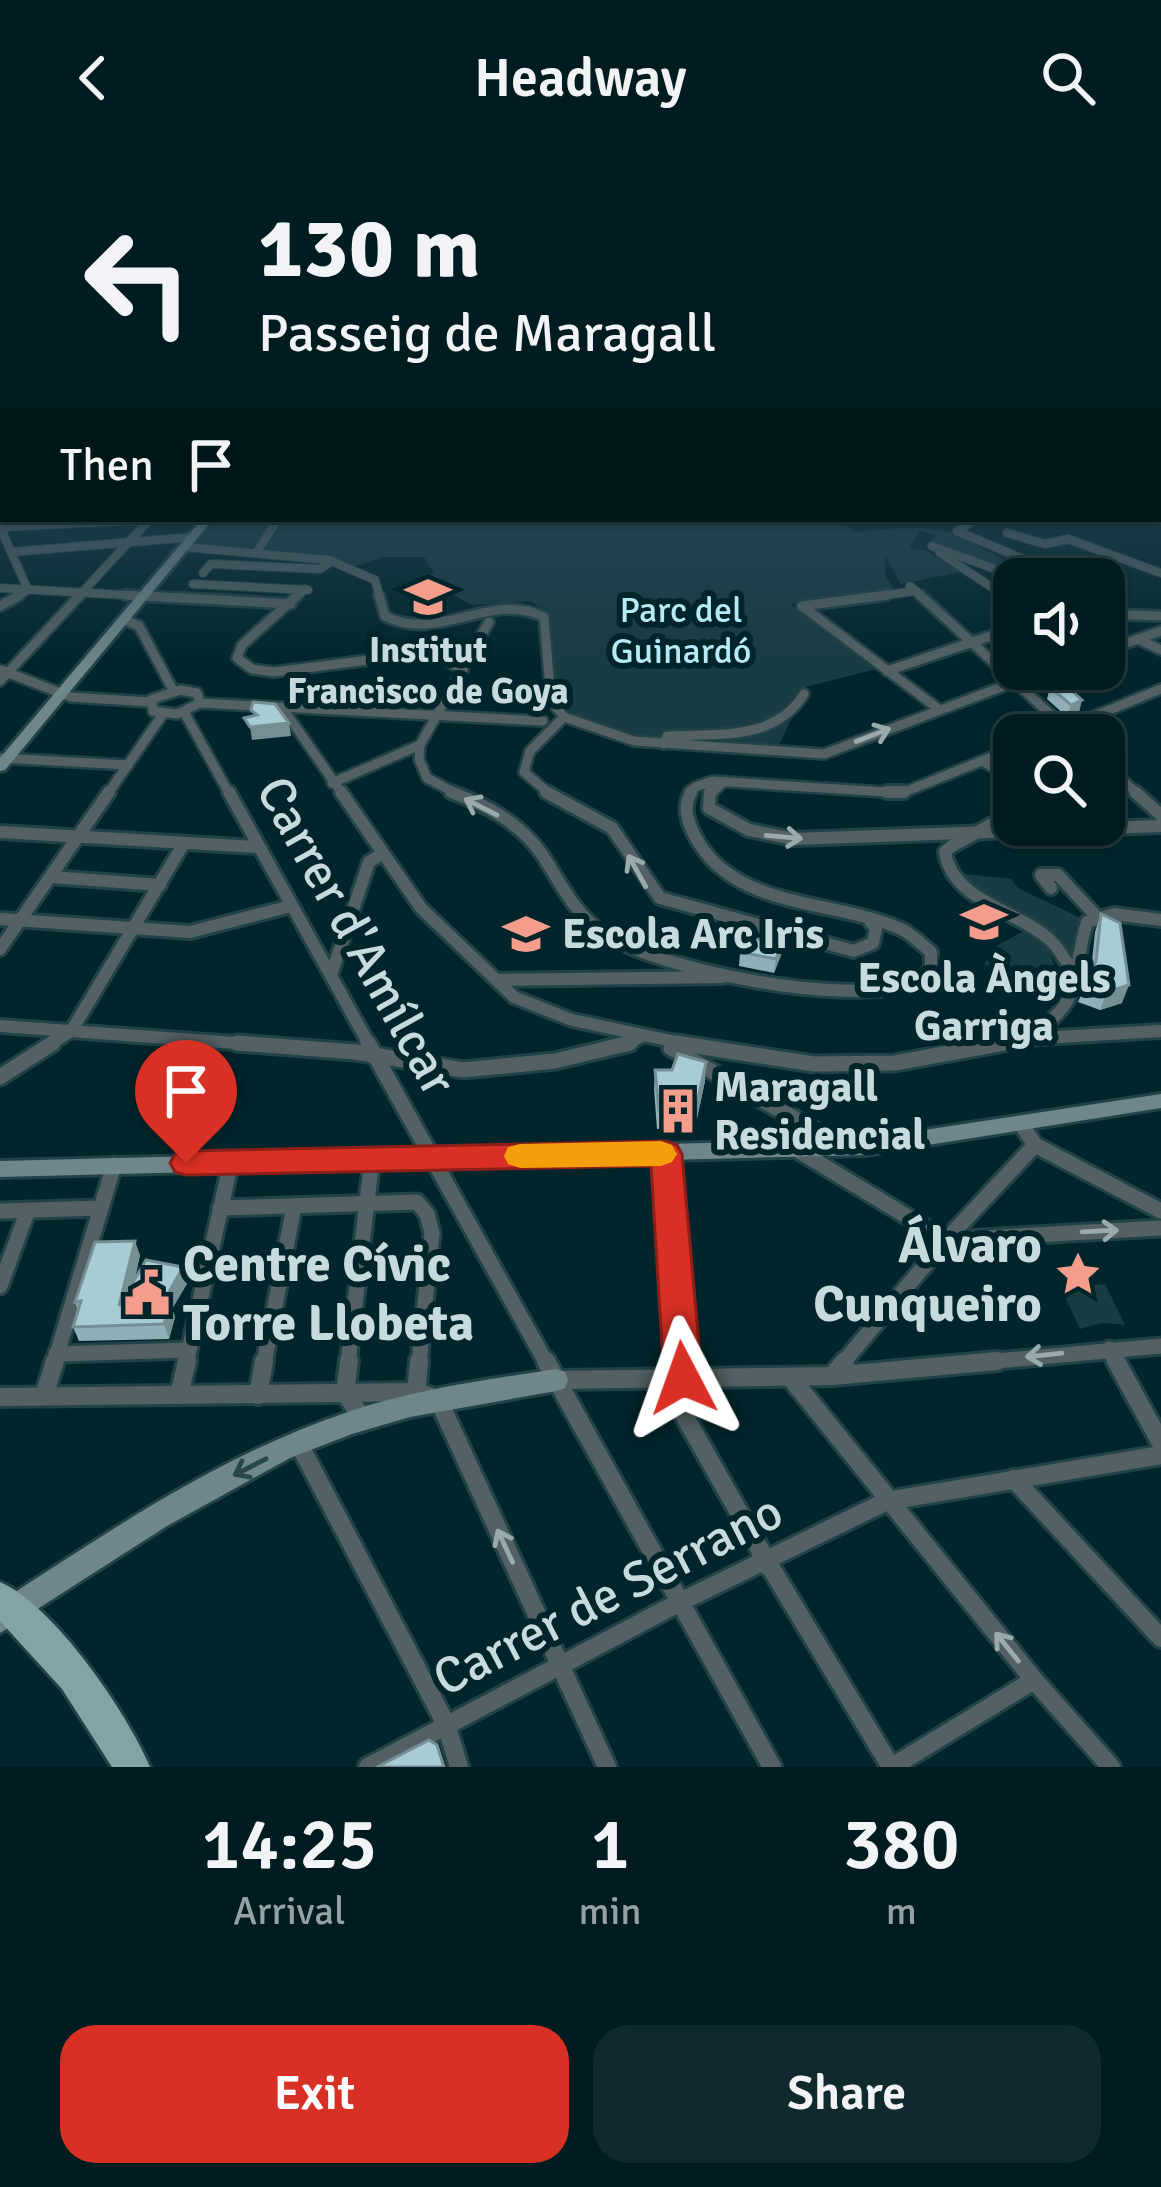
<!DOCTYPE html>
<meta charset="utf-8">
<style>
:root{--surface:#011c20;--page:#0f292d;--text:#f1f3f6;--muted:#96a1a5;--line:#233a3e;--accent:#d93025}
body{margin:0;font-family:Signika,sans-serif;background:var(--page);color:var(--text);height:100vh;display:flex;flex-direction:column;font-size:45px;white-space:nowrap}
*{box-sizing:border-box;margin:0}
p{font-size:39px;color:var(--muted)}
.icon{flex:none;width:66px;height:66px;fill:none;stroke:currentColor;stroke-width:2;stroke-linecap:round;stroke-linejoin:round}
.map{position:relative;height:1611px;overflow:hidden}
.drawer{display:flex;flex-direction:column;background:var(--surface);flex:1}
.drawer>*{flex:none}
.top-card{position:absolute;left:0px;top:0px;width:1161px;height:366px;box-shadow:0 3px 9px #0004,0 0 0 3px var(--line);background:#011c20;color:var(--text);overflow:hidden}
.tools{position:absolute;left:993px;top:402px;display:grid;gap:24px}
.tools a{display:grid;place-items:center;width:132px;height:132px;border-radius:24px;background:var(--surface);box-shadow:0 3px 9px #0004,0 0 0 3px var(--line);font-size:60px}
.pin{position:absolute;display:grid;place-items:center;width:102px;height:102px;color:#fff;margin:-123px -51px;border-radius:50% 50% 50% 0;rotate:-45deg;box-shadow:0 0 12px #0007}
.pin .icon{rotate:45deg}
.me{position:absolute;width:132px;margin:-66px;rotate:356deg;stroke-linejoin:round;filter:drop-shadow(0 0 9px #0008)}
.turn{display:flex;align-items:center;gap:42px;height:252px;padding:0 60px;font-size:54px}
.turn .icon{width:156px;height:156px;stroke-width:2.5}
.turn b{display:block;font-size:84px;line-height:102px}
.then{display:flex;align-items:center;height:114px;padding:0 60px;background:#0003;gap:24px;font-size:45px}
.eta{display:flex;justify-content:space-evenly;align-items:center;height:204px;text-align:center}
.eta b{font-size:72px;font-weight:600;line-height:84px}
.primary-button{display:flex;gap:24px;margin-top:auto;padding:24px 60px}
.primary-button a{flex:1;height:138px;border-radius:36px;background:var(--accent);color:#fff;font-size:48px;font-weight:600;line-height:138px;text-align:center}
.primary-button a+a{background:var(--page);color:var(--text)}
header{display:flex;justify-content:space-between;align-items:center;height:156px;padding:0 60px;background:var(--surface);font-size:54px;font-weight:600}
.map>svg:first-child{display:block}
.green{fill:#193b42}
.lines{fill:none;stroke-linecap:round;stroke-linejoin:round}
.street-far4-casing{stroke:#214247;stroke-width:10}
.street-far3-casing{stroke:#214247;stroke-width:14}
.street-far2-casing{stroke:#214247;stroke-width:18}
.street-far1-casing{stroke:#214247;stroke-width:21}
.street-casing{stroke:#214247;stroke-width:24}
.secondary-casing{stroke:#214247;stroke-width:6}
.primary-casing{stroke:#214247;stroke-width:6}
.street-far4{stroke:#536164;stroke-width:8}
.street-far3{stroke:#536164;stroke-width:9}
.street-far2{stroke:#536164;stroke-width:12}
.street-far1{stroke:#536164;stroke-width:15}
.street{stroke:#536164;stroke-width:18}
.secondary{fill:#6f868b;fill-rule:evenodd}
.primary{fill:#84a3a9;fill-rule:evenodd}
.wall{fill:#90afb6}
.shaded-wall{fill:#758f94}
.building{fill:#a7ccd4;stroke:#758f94;stroke-width:3}
.oneway{stroke:#99aaad}
.oneway2{stroke:#28474d}
.route{fill:#d93025;stroke:#8d1f18;stroke-width:3}
.slow{fill:#f59e0b}
.labels{text-anchor:middle;dominant-baseline:central;stroke-width:12;stroke-linejoin:round;paint-order:stroke}
.far-park-label{font-size:36px;fill:#b6eaf5;stroke:#01252b}
.far-poi-label{font-size:36px;font-weight:bold;fill:#c7dadd;stroke:#01252b}
.poi-label{font-size:42px;font-weight:bold;fill:#c7dadd;stroke:#01252b;text-anchor:start}
.near-street-label{font-size:51px;fill:#c7dadd;stroke:#01252b}
.near-poi-label{font-size:51px;font-weight:bold;fill:#c7dadd;stroke:#01252b;text-anchor:end}
</style>
<header><svg class="icon" aria-label="back" viewBox="0 0 24 24"><path d="M15 5l-7 7 7 7"/></svg>Headway<svg class="icon" aria-label="search" viewBox="0 0 24 24"><circle cx="10" cy="10" r="6"/><path d="M15 15l6 6"/></svg></header>
<div class="map">
<svg width="1161" height="1611" viewBox="0 0 1161 1611">
<rect width="100%" height="100%" fill="#01252b"/>
<g class="green">
<path d="M 282,363 L 846,363 L 842,365 L 854,376 C 886,374 919,367 951,377 C 975,385 995,403 1021,409 L 1007,415 L 930,386 L 936,380 L 920,374 L 909,392 L 925,394 L 961,416 L 901,428 L 885,400 L 885,419 L 894,433 L 791,448 L 876,513 L 806,531 L 778,592 C 711,588 610,596 557,547 L 549,457 L 530,445 L 471,449 L 421,419 L 434,417 L 424,401 L 382,401 L 354,411 L 332,402 L 263,393 Z"/>
<polygon points="218,364 268,363 272,365 252,395 200,391 197,387"/>
<polygon points="956,717 1011,723 1018,732 1081,762 1075,772 1072,811 1047,775"/>
<polygon points="1026,774 1049,795 1058,819 984,809 994,791"/>
<polygon points="1105,1128 1125,1169 1102,1167 1080,1173 1061,1132"/>
</g>
<g class="lines">
<g class="street-far4-casing">
<g id="street-far4">
<polyline points="1158,291 1161,295"/>
<polyline points="3,358 4,380 28,434 14,442"/>
<polyline points="381,363 413,364"/>
<polyline points="721,363 736,363"/>
<polyline points="976,363 957,375 1070,423"/>
<polyline points="3,371 166,363"/>
<polyline points="1007,377 1045,388 1068,383 1161,417"/>
<polyline points="932,390 1006,417 1046,423"/>
<polyline points="185,391 329,404 375,424 380,442"/>
<polyline points="11,396 193,381"/>
<polyline points="256,397 278,363"/>
<polyline points="940,397 1008,442"/>
<polyline points="203,417 211,408 320,413 332,405"/>
<polyline points="193,428 308,434"/>
<polyline points="910,430 923,442"/>
<polyline points="0,432 179,442"/>
<polyline points="77,442 150,363"/>
<polyline points="295,442 305,433"/>
<polyline points="864,442 916,435"/>
</g>
</g>
<g class="street-far3-casing">
<g id="street-far3">
<polyline points="125,439 291,448"/>
<polyline points="298,439 242,489 237,502 252,513 274,516 417,498 438,500 463,514"/>
<path d="M 379,439 L 385,460 C 439,488 491,434 544,461 L 551,545 L 564,561 L 634,585 L 824,598 L 1049,513"/>
<polyline points="920,439 1073,579"/>
<polyline points="1003,439 1014,446"/>
<polyline points="0,450 20,439"/>
<polyline points="802,450 940,554"/>
<polyline points="802,450 887,439"/>
<polyline points="1104,458 1161,460"/>
<polyline points="125,464 139,470 173,534"/>
<polyline points="1138,483 1161,494"/>
<polyline points="1104,495 1161,475"/>
<polyline points="1,514 71,541 150,546"/>
<polyline points="887,515 1014,472"/>
<polyline points="0,525 80,439"/>
<polygon points="180,534 197,537 200,547 177,558 153,555 152,543"/>
<polyline points="200,547 543,565"/>
<polyline points="282,551 343,639"/>
<polyline points="184,556 230,639"/>
<polyline points="1048,579 1161,533"/>
<path d="M 664,588 L 667,580 C 717,577 774,586 804,538"/>
<polyline points="420,589 419,603 427,622 459,639"/>
<polyline points="0,602 128,609"/>
<polyline points="983,605 1014,626"/>
<polyline points="1104,608 1139,639"/>
<polyline points="332,627 420,589 489,466"/>
<polyline points="107,639 163,558"/>
<polyline points="551,639 524,616 530,595 564,561"/>
<polyline points="689,639 695,631 712,625 902,637 1014,592"/>
<polyline points="710,639 723,626"/>
</g>
</g>
<g class="street-far2-casing">
<g id="street-far2">
<polyline points="229,636 370,890"/>
<polyline points="341,636 421,752 514,841 572,864 695,890"/>
<path d="M 451,636 C 486,649 519,666 541,697 C 560,725 574,758 603,777 C 659,814 843,850 907,828 C 915,825 923,819 931,815 L 931,796 C 922,789 912,778 901,773 C 834,743 733,754 695,680 C 687,665 683,651 691,636"/>
<polyline points="546,636 612,672 660,742 854,795 873,787 876,773 870,765"/>
<polyline points="710,636 709,652 749,674 794,683 1161,670"/>
<polyline points="887,636 904,636"/>
<polyline points="1135,636 1161,659"/>
<path d="M 1014,656 L 952,690 L 945,696 C 953,746 1018,754 1051,785 C 1063,796 1066,811 1080,821"/>
<polyline points="0,676 257,691"/>
<polyline points="51,721 160,729"/>
<polyline points="1051,732 1041,719 1058,719 1097,761"/>
<polyline points="0,763 190,776 291,750"/>
<polyline points="0,793 109,636"/>
<polyline points="331,819 369,706 380,699"/>
<polyline points="497,824 723,821"/>
<polyline points="0,870 276,890"/>
<path d="M 1028,880 C 1086,847 1070,821 1087,766 L 1114,758 L 1161,764"/>
<polyline points="48,890 72,874 184,687"/>
<polyline points="623,890 640,881"/>
<polyline points="988,890 1023,883 1161,875"/>
</g>
</g>
<g class="street-far1-casing">
<g id="street-far1">
<polyline points="237,887 355,896 463,914 555,905 630,887"/>
<polyline points="368,887 547,1208"/>
<polyline points="676,887 814,908 895,907 1004,887"/>
<polyline points="671,892 841,989"/>
<polyline points="0,921 53,887"/>
<polyline points="1021,968 1035,989 1161,1055"/>
<polyline points="799,995 946,1084 1161,1072"/>
<polyline points="666,998 682,1208"/>
<polyline points="220,1052 417,1046 427,1058 432,1077 419,1208"/>
<polyline points="0,1055 101,1052"/>
<polyline points="0,1130 28,1054"/>
<polyline points="1109,1193 1117,1208"/>
<polyline points="56,1198 189,1194"/>
<polyline points="54,1208 114,1009"/>
<polyline points="186,1208 231,1006"/>
<polyline points="264,1208 294,1050"/>
<polyline points="348,1208 372,1003"/>
<polyline points="842,1208 946,1084 1035,989"/>
<polyline points="964,1208 1161,1190"/>
</g>
</g>
<g class="street-casing">
<g id="street">
<polyline points="349,1205 345,1237 363,1263"/>
<polyline points="546,1205 772,1611"/>
<polyline points="682,1205 683,1222"/>
<polyline points="1116,1205 1161,1287"/>
<polyline points="832,1220 845,1205"/>
<polyline points="663,1222 762,1397 760,1406 771,1412 891,1611"/>
<polyline points="791,1222 1034,1524 1111,1611"/>
<polyline points="556,1224 832,1220 997,1205"/>
<polyline points="179,1239 187,1205"/>
<polyline points="258,1239 264,1205"/>
<polyline points="416,1239 419,1205"/>
<polyline points="44,1240 55,1205"/>
<polyline points="0,1241 416,1236 438,1243 607,1611"/>
<polyline points="298,1286 446,1568 459,1611"/>
<polyline points="1014,1323 1161,1482"/>
<polyline points="368,1611 680,1446 887,1345 1161,1299"/>
<polyline points="892,1611 1034,1524"/>
</g>
</g>
<g class="secondary-casing">
<g id="secondary">
<polygon points="202,363 213,363 5,614 0,615 0,602"/>
<polygon points="1161,938 1161,952 865,999 0,1021 0,1005 865,983"/>
<path d="M 556,1213 L 565,1216 L 568,1224 L 565,1232 L 556,1235 L 410,1261 L 352,1278 L 290,1302 L 167,1370 L 0,1477 L 0,1446 C 111,1374 222,1298 348,1256 C 415,1233 486,1224 556,1213 Z"/>
</g>
</g>
<g class="primary-casing">
<path id="primary" d="M 0,1426 C 54,1449 128,1558 150,1611 L 112,1611 L 62,1533 L 0,1465 Z"/>
</g>
<use href="#street-far4" class="street-far4"/>
<use href="#street-far3" class="street-far3"/>
<use href="#street-far2" class="street-far2"/>
<use href="#street-far1" class="street-far1"/>
<use href="#street" class="street"/>
<use href="#secondary" class="secondary"/>
<use href="#primary" class="primary"/>
</g>
<g class="wall">
<polygon points="1050,531 1079,557 1067,561 1047,543"/>
<polygon points="1101,758 1122,847 1100,854 1078,846 1091,815 1095,776"/>
<polygon points="764,785 783,785 781,799 774,817 739,810 740,796"/>
<polygon points="655,914 705,925 695,972 657,973 654,933"/>
<polygon points="140,1099 135,1123 183,1111 188,1126 172,1153 175,1161 169,1183 79,1185 73,1171 78,1154 75,1146"/>
</g>
<g class="shaded-wall">
<polygon points="1082,544 1079,557 1067,561 1071,549"/>
<polygon points="289,567 291,580 252,584 250,571"/>
<polygon points="783,785 781,799 774,817 776,803"/>
<polygon points="1129,829 1122,847 1100,854 1107,836"/>
<polygon points="706,906 705,925 695,972 696,952"/>
<polygon points="135,1085 140,1099 125,1164 119,1150"/>
<polygon points="183,1111 188,1126 172,1153 175,1161 169,1183 164,1168 164,1145"/>
</g>
<g class="building">
<polygon points="1065,528 1082,544 1071,549 1050,531"/>
<polygon points="253,546 275,548 289,567 250,571 244,562 257,559 251,554"/>
<polygon points="1101,758 1120,767 1129,829 1107,836 1085,828 1096,805"/>
<polygon points="748,780 764,785 766,781 783,785 776,803 740,796"/>
<polygon points="678,898 706,906 696,952 659,954 655,914 672,914"/>
<polygon points="135,1085 119,1150 146,1104 183,1111 164,1145 170,1147 164,1168 73,1171 81,1145 75,1146 95,1086"/>
<polygon points="429,1584 437,1589 444,1611 377,1611"/>
</g>
<defs><path id="oneway-shaft" d="M-6 0H5M1.5-3L5.5 0L1.5 3" fill="none" stroke-width="1.6" stroke-linecap="round" stroke-linejoin="round" transform="scale(3)"/></defs>
<g class="oneway">
<use href="#oneway-shaft" transform="translate(873 579) rotate(-21)"/>
<use href="#oneway-shaft" transform="translate(481 651) rotate(-153)"/>
<use href="#oneway-shaft" transform="translate(784 681) rotate(5)"/>
<use href="#oneway-shaft" transform="translate(637 715) rotate(-119)"/>
<use href="#oneway-shaft" transform="translate(1100 1075) rotate(-3)"/>
<use href="#oneway-shaft" transform="translate(1044 1199) rotate(174)"/>
<use href="#oneway-shaft" transform="translate(505 1390) rotate(-115)"/>
<use href="#oneway-shaft" transform="translate(1007 1491) rotate(-129)"/>
</g>
<use class="oneway2" href="#oneway-shaft" transform="translate(250 1311) rotate(153)"/>
<linearGradient id="sky" x2="0" y2="1"><stop stop-color="#011418"/><stop offset="0.56" stop-color="#274655"/><stop offset="1" stop-color="#274655" stop-opacity="0"/></linearGradient>
<rect width="1161" height="511" fill="url(#sky)"/>
<polygon class="route" points="666,985 677,989 682,998 702,1222 696,1234 683,1239 669,1234 664,1222 651,1010 186,1019 175,1016 170,1007 175,998 186,995"/>
<polygon class="slow" points="661,985 672,989 677,998 672,1006 661,1010 520,1012 508,1008 504,1000 508,991 520,988"/>
<defs>
<g id="school-bare" transform="scale(3.6)"><path d="M0-5L7-2L0 1L-7-2ZM-4 1L0 2.5L4 1V4Q0 6-4 4Z" fill="#f49d8d" stroke="#01252b" stroke-width="2.5" paint-order="stroke"/></g>
<g id="building-bare" transform="scale(3.6)"><path d="M-4-6H4V6H1V3H-1V6H-4ZM-2.5-4.3h1.7v1.8h-1.7ZM.8-4.3h1.7v1.8H.8ZM-2.5-1h1.7V.8h-1.7ZM.8-1h1.7V.8H.8Z" fill="#f49d8d" stroke="#01252b" stroke-width="2.5" paint-order="stroke"/></g>
<g id="sight-bare" transform="scale(3.6)"><path d="M0-6L1.8-2.2L6-1.7L2.9 1.2L3.7 5.4L0 3.3L-3.7 5.4L-2.9 1.2L-6-1.7L-1.8-2.2Z" fill="#f49d8d" stroke="#01252b" stroke-width="2.5" paint-order="stroke"/></g>
<g id="civic-bare" transform="scale(3.6)"><path d="M-.6-6.5H3V-4.5H.6V-3L4-1V1h2V6H-6V1h2V-1L-.6-3ZM-1.2 2.5V6h2.4V2.5Z" fill="#f49d8d" stroke="#01252b" stroke-width="2.5" paint-order="stroke"/></g>
</defs>
<g fill-rule="evenodd">
<use href="#school-bare" x="428" y="441"/>
<use href="#school-bare" x="984" y="766"/>
<use href="#school-bare" x="526" y="778"/>
<use href="#building-bare" x="678" y="955"/>
<use href="#sight-bare" x="1078" y="1118"/>
<use href="#civic-bare" x="147" y="1137"/>
</g>
<g class="labels">
<g class="far-park-label">
<text x="681" y="454">Parc del<tspan x="681" dy="41">Guinardó</tspan></text>
</g>
<g class="far-poi-label">
<text x="428" y="494">Institut<tspan x="428" dy="41">Francisco de Goya</tspan></text>
</g>
<g class="poi-label">
<text x="562" y="778">Escola Arc Iris</text>
<text x="984" y="822" text-anchor="middle">Escola Àngels<tspan x="984" dy="48">Garriga</tspan></text>
<text x="714" y="931">Maragall<tspan x="714" dy="48">Residencial</tspan></text>
</g>
<g class="near-street-label">
<text transform="translate(356 780) rotate(61)">Carrer d'Amílcar</text>
<text transform="translate(608 1439) rotate(-27)">Carrer de Serrano</text>
</g>
<g class="near-poi-label">
<text x="1042" y="1089">Álvaro<tspan x="1042" dy="59">Cunqueiro</tspan></text>
<text x="183" y="1108" text-anchor="start">Centre Cívic<tspan x="183" dy="59">Torre Llobeta</tspan></text>
</g>
</g>
</svg>
<div class="tools">
<a><svg class="icon" aria-label="sound" viewBox="0 0 24 24"><path d="M4 9h4l5-4v14l-5-4H4zM17 9q2 3 0 6"/></svg></a>
<a><svg class="icon" aria-label="search" viewBox="0 0 24 24"><circle cx="10" cy="10" r="6"/><path d="M15 15l6 6"/></svg></a>
</div>
<div class="pin" style="left:186px;top:1007px;background:#d93025"><svg class="icon" aria-label="arrive" viewBox="0 0 24 24"><path d="M6 21V4h12l-3 4 3 4H6"/></svg></div>
<svg class="me" style="left:683px;top:1222px" viewBox="-20 -20 40 40"><path d="M0-17L14 15 0 8-14 15z" fill="#d93025" stroke="#fff" stroke-width="4"/></svg>
<div class="top-card">
<div class="turn"><svg class="icon" aria-label="left" viewBox="0 0 24 24"><path d="M17 20v-9H6M10 6l-5 5 5 5"/></svg><div><b>130 m</b>Passeig de Maragall</div></div>
<div class="then">Then<svg class="icon" aria-label="arrive" viewBox="0 0 24 24"><path d="M6 21V4h12l-3 4 3 4H6"/></svg></div>
</div>
</div>
<section class="drawer">
<div class="eta">
<div><b>14:25</b><p>Arrival</p></div>
<div><b>1</b><p>min</p></div>
<div><b>380</b><p>m</p></div>
</div>
<div class="primary-button"><a>Exit</a><a>Share</a></div>
</section>
